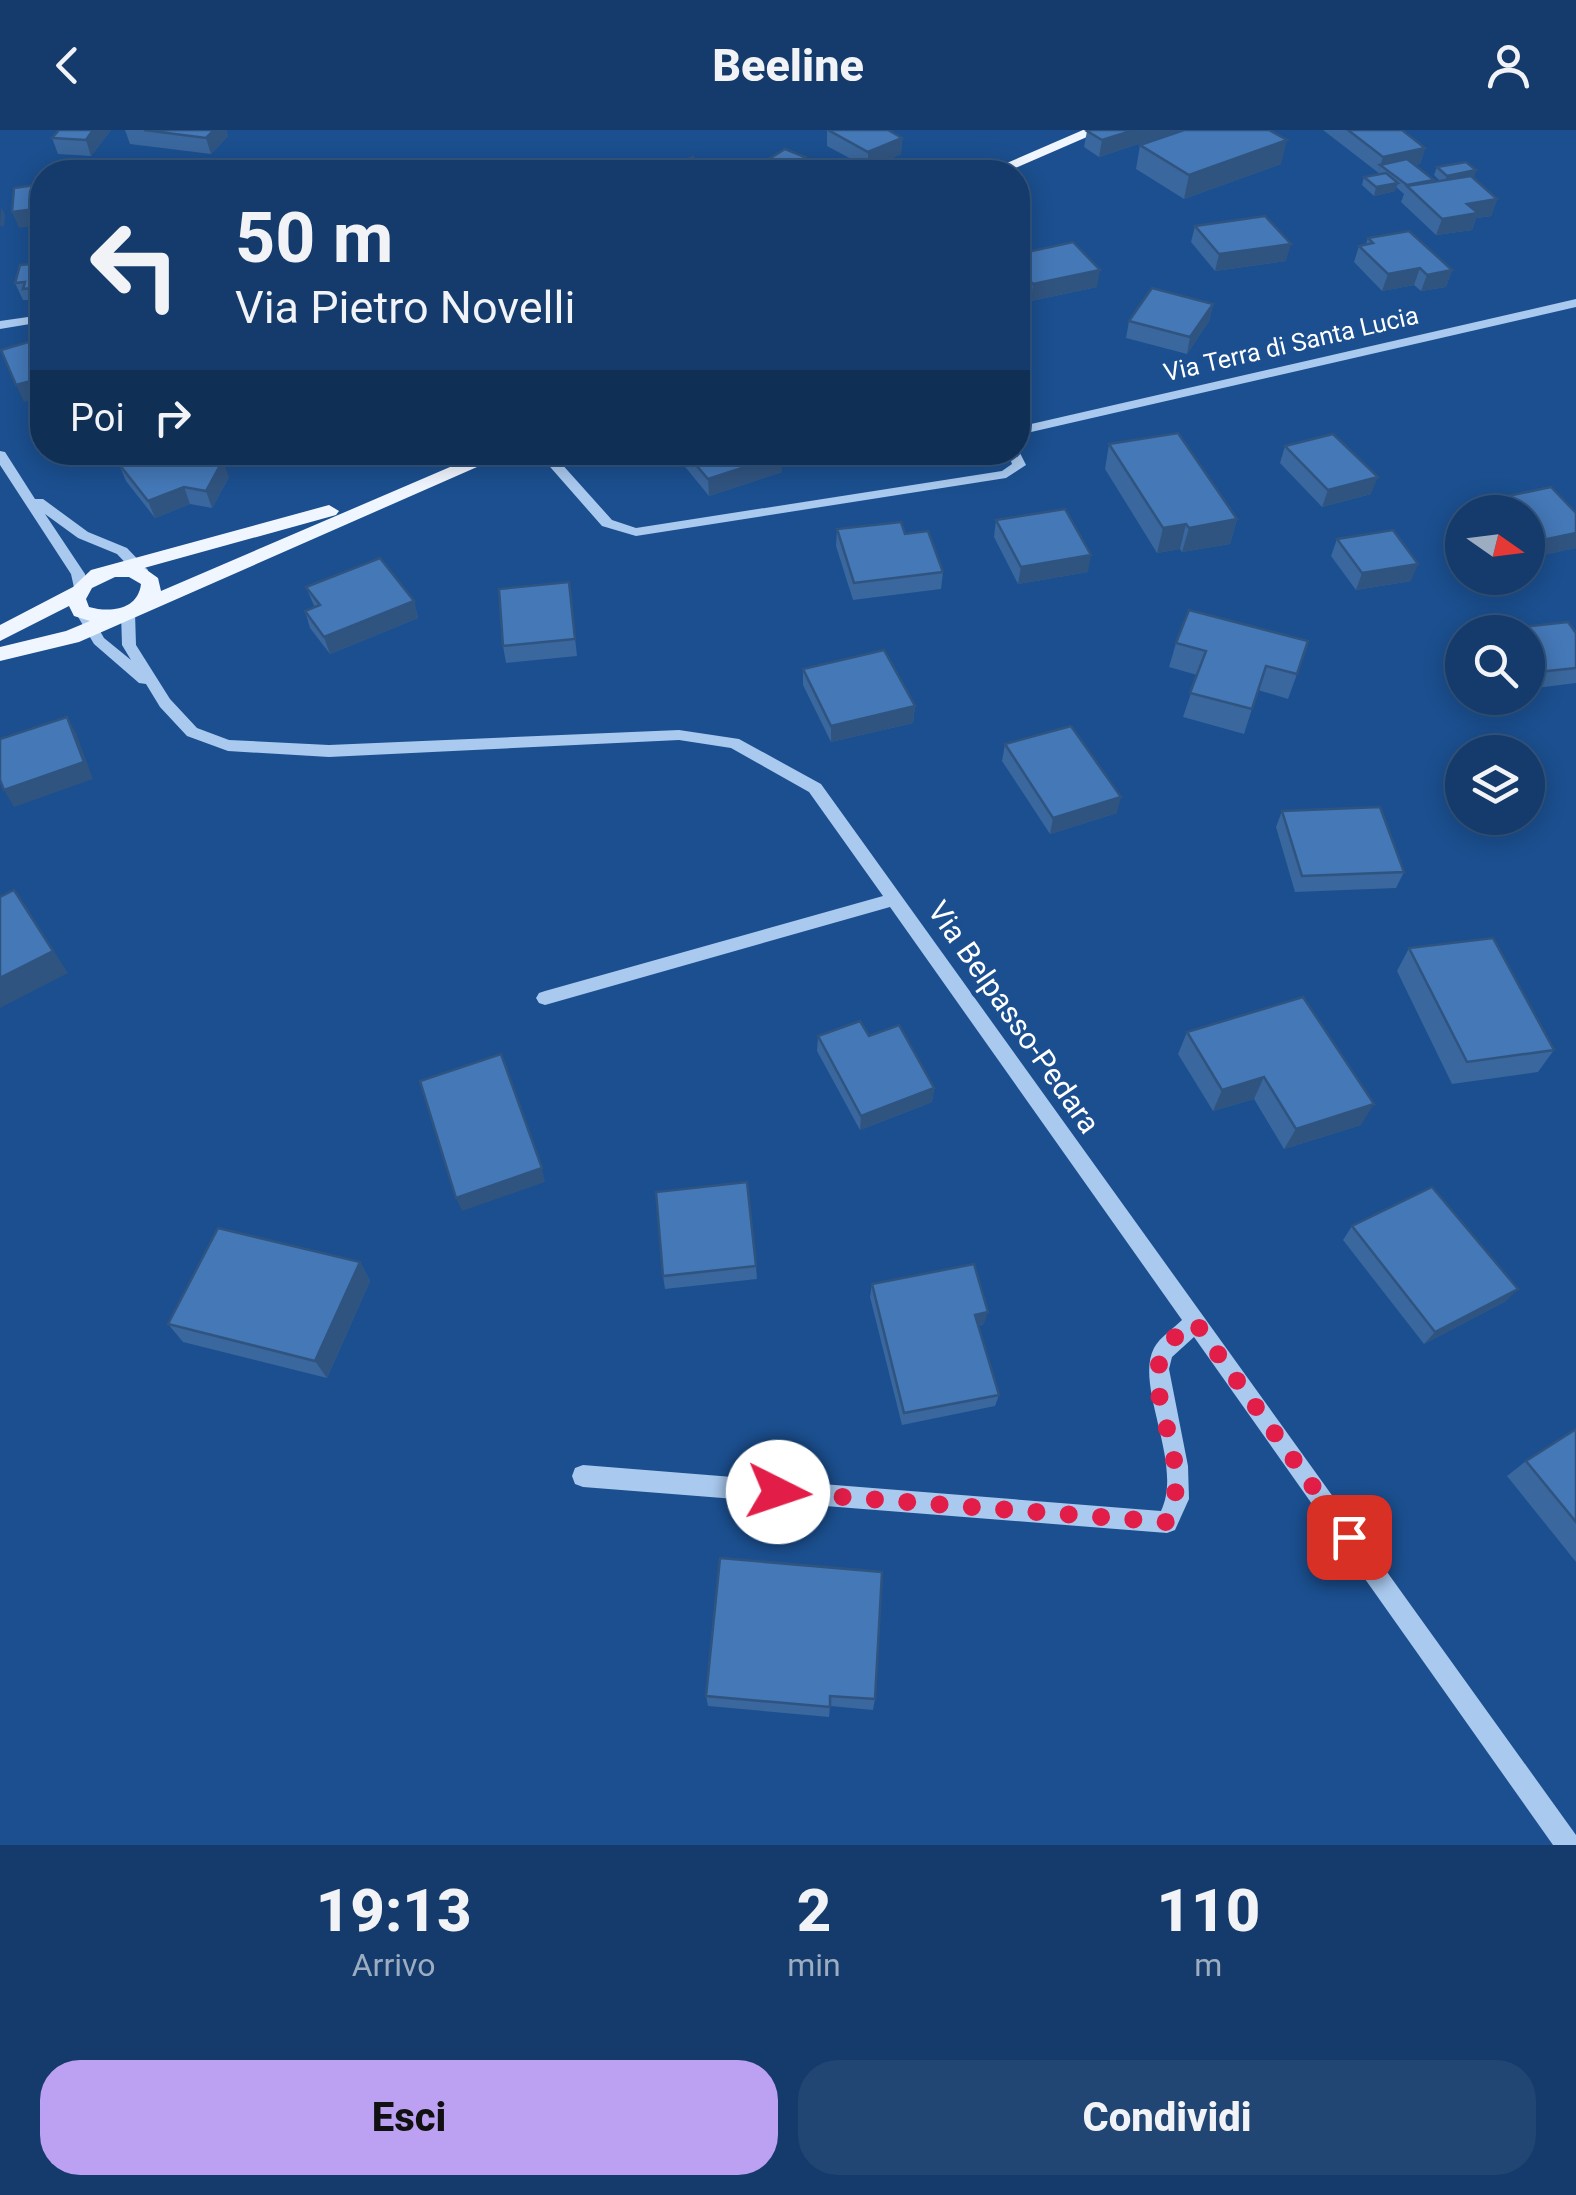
<!DOCTYPE html>
<html lang="it">
<style>
:root{--surface:#143b6b;--page:#214673;--text:#f1f3f6;--muted:#9dadc1;--line:#33557e;--accent:#bca0f2}
body{margin:0;font-family:Roboto,sans-serif;background:var(--page);color:var(--text);height:100vh;display:flex;flex-direction:column;font-size:38px;white-space:nowrap}
*{box-sizing:border-box;margin:0}
p{font-size:32px;color:var(--muted)}
.icon{flex:none;width:55px;height:55px;fill:none;stroke:currentColor;stroke-width:2;stroke-linecap:round;stroke-linejoin:round}
.map{position:relative;height:1715px;overflow:hidden}
.panel{display:flex;flex-direction:column;background:var(--surface);flex:1}
.panel>*{flex:none}
.banner{position:absolute;left:30px;top:30px;width:1000px;height:305px;border-radius:40px;box-shadow:0 5px 25px #0003,0 0 0 2px var(--line);background:#143b6b;color:var(--text);overflow:hidden}
.needle{width:65px;rotate:104deg}
.buttons{position:absolute;left:1445px;top:365px;display:grid;gap:20px}
.buttons a{display:grid;place-items:center;width:100px;height:100px;border-radius:50%;background:var(--surface);box-shadow:0 5px 25px #0003,0 0 0 2px var(--line);font-size:50px}
.pin{position:absolute;display:grid;place-items:center;width:85px;height:85px;color:#fff;margin:-42px;border-radius:20px;box-shadow:0 5px 15px #0006}
.me{position:absolute;width:110px;margin:-55px;rotate:94deg;stroke-linejoin:round;filter:drop-shadow(0 0 8px #0008)}
.turn{display:flex;align-items:center;gap:35px;height:210px;padding:0 40px;font-size:45px}
.turn .icon{width:130px;height:130px;stroke-width:2.5}
.turn b{display:block;font-size:70px;line-height:85px}
.then{display:flex;align-items:center;height:95px;padding:0 40px;background:#0003;gap:20px;font-size:38px}
.eta{display:flex;justify-content:space-evenly;align-items:center;height:170px;text-align:center}
.eta b{font-size:60px;font-weight:800;line-height:70px}
.primary-button{display:flex;gap:20px;margin-top:auto;padding:20px 40px}
.primary-button a{flex:1;height:115px;border-radius:40px;background:var(--accent);color:#111;font-size:40px;font-weight:800;line-height:115px;text-align:center}
.primary-button a+a{background:var(--page);color:var(--text)}
header{display:flex;justify-content:space-between;align-items:center;height:130px;padding:0 40px;background:var(--surface);font-size:45px;font-weight:800}
.map>svg:first-child{display:block}
.lines{fill:none;stroke-linecap:round;stroke-linejoin:round}
.minor{fill:#a9c9ee;fill-rule:evenodd}
.major{fill:#f0f6ff;fill-rule:evenodd}
.wall{fill:#3a679d}
.shaded-wall{fill:#305480}
.building{fill:#4478b7;stroke:#305480;stroke-width:2.5}
.route{stroke:#e11d48;stroke-width:18;stroke-dasharray:0 32.4}
.labels{text-anchor:middle;dominant-baseline:central;stroke-width:10;stroke-linejoin:round;paint-order:stroke}
.far-street-label{font-size:25px;fill:#fff;stroke:#1b4f8f}
.street-label{font-size:30px;fill:#fff;stroke:#1b4f8f}
</style>
<header><svg class="icon" aria-label="back" viewBox="0 0 24 24"><path d="M15 5l-7 7 7 7"/></svg>Beeline<svg class="icon" aria-label="person" viewBox="0 0 24 24"><circle cx="12" cy="8" r="4"/><path d="M4 21q1-7 8-7t8 7"/></svg></header>
<div class="map">
<svg width="1576" height="1715" viewBox="0 0 1576 1715">
<rect width="100%" height="100%" fill="#1b4f8f"/>
<g class="lines">
<g class="minor">
<polygon points="1576,169 1576,177 1018,305 1018,297"/>
<polygon points="42,185 42,192 0,199 0,191"/>
<polygon points="1018,319 1026,335 1006,348 636,406 602,396 537,322 551,322 612,390 636,398 1002,341 1012,334 1008,322 1018,322"/>
<polygon points="0,321 5,322 35,369 43,369 88,402 127,418 148,440 148,446 138,446 117,424 78,408 45,384 85,444 87,459 80,464 75,462 71,444 0,335"/>
<path d="M 128,478 L 135,483 L 136,515 L 170,569 L 197,598 L 229,610 L 329,615 L 679,600 L 739,609 L 821,654 L 1576,1705 L 1576,1715 L 1553,1715 L 1194,1207 L 1172,1227 L 1169,1239 L 1188,1336 L 1189,1369 L 1175,1400 L 1167,1403 L 583,1357 L 575,1354 L 572,1346 L 575,1338 L 583,1335 L 1161,1381 C 1184,1334 1134,1256 1154,1218 C 1160,1207 1174,1198 1182,1190 L 890,777 L 545,875 L 539,873 L 536,868 L 539,863 L 545,861 L 883,766 L 809,662 L 731,618 L 679,610 L 329,627 L 228,621 L 187,606 L 160,577 L 146,554 L 139,553 L 94,514 L 77,485 L 79,482 L 89,482 L 104,508 L 131,530 L 122,515 L 121,483 Z"/>
</g>
<g class="major">
<polygon points="1083,0 1103,0 1006,42 986,42"/>
<path d="M 485,322 L 511,322 L 79,512 L 0,531 L 0,517 L 66,501 L 90,491 L 74,486 L 69,476 L 0,511 L 0,495 L 73,457 L 91,440 L 329,375 L 339,381 L 336,385 L 144,438 L 158,448 L 161,461 ZM 115,447 L 129,447 L 141,454 C 138,480 110,483 89,477 L 86,469 L 92,458 Z"/>
</g>
</g>
<g class="wall">
<polygon points="59,0 111,0 91,26 58,24 52,8"/>
<polygon points="125,0 226,0 228,6 211,24 130,14"/>
<polygon points="827,0 902,8 901,24 868,38 827,16"/>
<polygon points="1180,0 1099,27 1084,17 1087,1"/>
<polygon points="1323,0 1402,0 1425,18 1420,34 1415,35 1434,50 1433,52 1440,51 1434,45 1437,37 1473,48 1497,69 1491,86 1476,88 1472,100 1436,105 1401,72 1404,64 1396,57 1395,61 1374,66 1362,55 1364,47 1380,44"/>
<polygon points="1140,15 1281,34 1184,69 1136,39"/>
<polygon points="1195,96 1286,131 1215,141 1191,112"/>
<polygon points="1368,108 1452,140 1446,157 1421,161 1414,155 1382,161 1354,132 1359,116 1366,114"/>
<polygon points="1018,124 1097,157 1031,171 1018,156"/>
<polygon points="42,133 42,183 37,184 34,176 30,176 28,170 23,170 15,153"/>
<polygon points="1213,174 1209,191 1187,224 1126,208 1129,191"/>
<polygon points="1109,314 1237,389 1230,414 1182,422 1180,419 1157,423 1105,339"/>
<polygon points="1285,316 1371,364 1322,377 1280,333"/>
<polygon points="298,322 340,322 311,336"/>
<polygon points="673,322 780,322 782,342 709,366"/>
<polygon points="203,329 229,347 212,378 190,374 155,388 126,351 119,334"/>
<polygon points="1479,372 1576,383 1576,418 1528,428 1528,382 1475,382"/>
<polygon points="996,390 1088,442 1018,454 994,407"/>
<polygon points="837,399 905,404 943,442 941,459 853,470 836,416"/>
<polygon points="1337,409 1411,451 1356,460 1331,426"/>
<polygon points="569,452 577,526 506,533 503,516"/>
<polygon points="306,457 414,471 418,488 330,524 310,498 305,481 315,478"/>
<polygon points="1528,502 1576,503 1576,553 1528,559"/>
<polygon points="1176,513 1297,544 1288,569 1258,560 1244,604 1183,587 1197,545 1169,537"/>
<polygon points="803,539 915,576 913,593 831,612 803,555"/>
<polygon points="1005,614 1117,683 1050,704 1002,631"/>
<polygon points="1282,681 1404,742 1396,758 1295,762 1276,697"/>
<polygon points="1409,818 1554,920 1538,942 1452,954 1397,841"/>
<polygon points="1187,902 1361,995 1284,1019 1254,969 1213,981 1178,924"/>
<polygon points="818,906 869,906 934,958 932,972 860,1000 817,921"/>
<polygon points="1352,1096 1506,1171 1424,1214 1343,1110"/>
<polygon points="360,1132 370,1151 327,1248 183,1212 168,1194"/>
<polygon points="756,1136 757,1149 665,1159 663,1146"/>
<polygon points="872,1154 984,1194 978,1196 999,1265 995,1276 902,1295 870,1167"/>
<polygon points="1576,1299 1576,1432 1507,1346 1526,1331"/>
<polygon points="882,1442 875,1569 873,1580 830,1576 829,1587 708,1576 706,1566"/>
</g>
<g class="shaded-wall">
<polygon points="93,0 111,0 91,26 86,10"/>
<polygon points="214,0 226,0 228,6 211,24 206,8"/>
<polygon points="1134,0 1180,0 1099,27 1102,10"/>
<polygon points="902,8 901,24 868,38 868,22"/>
<polygon points="1287,10 1281,34 1184,69 1189,45"/>
<polygon points="1425,18 1420,34 1388,41 1380,35 1378,43 1383,27"/>
<polygon points="805,27 805,35 794,42 781,42"/>
<polygon points="1476,40 1474,48 1444,54 1447,46"/>
<polygon points="1398,53 1395,61 1374,66 1376,57"/>
<polygon points="1497,69 1491,86 1476,88 1472,100 1436,105 1442,89 1467,74"/>
<polygon points="1,77 5,85 4,96 0,96"/>
<polygon points="42,78 42,95 19,98 12,82"/>
<polygon points="1291,114 1286,131 1215,141 1219,124"/>
<polygon points="1420,138 1414,155 1382,161 1388,144"/>
<polygon points="1100,140 1097,157 1031,171 1033,154"/>
<polygon points="1452,140 1446,157 1421,161 1427,145"/>
<polygon points="42,165 42,183 37,184 30,167"/>
<polygon points="1213,174 1209,191 1187,224 1190,207"/>
<polygon points="42,248 42,267 24,272 16,255"/>
<polygon points="73,322 105,322 78,333"/>
<polygon points="307,322 340,322 311,336"/>
<polygon points="782,325 782,342 709,366 708,349"/>
<polygon points="223,330 229,347 212,378 206,361"/>
<polygon points="1378,347 1371,364 1322,377 1328,360"/>
<polygon points="184,357 190,374 155,388 148,371"/>
<polygon points="1237,389 1230,414 1182,422 1189,398"/>
<polygon points="1186,394 1180,419 1157,423 1163,398"/>
<polygon points="1576,403 1576,418 1528,428 1528,413"/>
<polygon points="1091,425 1088,442 1018,454 1021,437"/>
<polygon points="1418,434 1411,451 1356,460 1362,443"/>
<polygon points="414,471 418,488 330,524 324,507"/>
<polygon points="915,576 913,593 831,612 831,596"/>
<polygon points="67,587 76,603 93,649 14,677 4,660"/>
<polygon points="1121,667 1117,683 1050,704 1053,688"/>
<polygon points="14,760 68,843 0,878 0,848"/>
<polygon points="1264,947 1254,969 1213,981 1222,960"/>
<polygon points="934,958 932,972 860,1000 861,986"/>
<polygon points="1374,974 1361,995 1284,1019 1296,999"/>
<polygon points="542,1038 545,1052 462,1081 456,1068"/>
<polygon points="360,1132 370,1151 327,1248 315,1231"/>
<polygon points="1518,1159 1506,1171 1424,1214 1435,1202"/>
<polygon points="988,1182 984,1194 972,1197 975,1185"/>
</g>
<g class="building">
<polygon points="59,0 93,0 86,10 52,8"/>
<polygon points="144,0 214,0 206,8"/>
<polygon points="828,0 888,0 902,8 868,22"/>
<polygon points="1090,0 1134,0 1102,10 1087,1"/>
<polygon points="1184,0 1269,0 1287,10 1189,45 1140,15"/>
<polygon points="1348,0 1402,0 1425,18 1383,27"/>
<polygon points="785,19 805,27 781,42 759,42 763,40 756,37"/>
<polygon points="693,27 697,42 668,42 664,39"/>
<polygon points="1407,29 1434,50 1407,55 1380,35"/>
<polygon points="1466,32 1476,40 1447,46 1437,37"/>
<polygon points="1386,43 1398,53 1376,57 1364,47"/>
<polygon points="1471,46 1497,69 1467,74 1478,83 1442,89 1407,56"/>
<polygon points="42,54 42,78 12,82 14,58"/>
<polygon points="1265,86 1291,114 1219,124 1195,96"/>
<polygon points="1409,101 1452,140 1427,145 1420,138 1388,144 1359,116 1373,113 1368,108"/>
<polygon points="1073,112 1100,140 1033,154 1018,137 1018,124"/>
<polygon points="42,133 42,165 30,167 32,158 23,159 25,152 15,153 20,135"/>
<polygon points="1152,158 1213,174 1190,207 1129,191"/>
<polygon points="42,208 42,248 16,255 1,220"/>
<polygon points="1178,303 1237,389 1189,398 1186,394 1163,398 1109,314"/>
<polygon points="1333,304 1378,347 1328,360 1285,316"/>
<polygon points="150,322 197,322 203,329 223,330 206,361 184,357 148,371 119,334"/>
<polygon points="685,322 780,322 782,325 708,349"/>
<polygon points="1551,357 1576,383 1576,403 1528,413 1528,382 1489,382 1479,372"/>
<polygon points="1065,379 1091,425 1021,437 996,390"/>
<polygon points="901,392 905,404 928,401 943,442 854,453 837,399"/>
<polygon points="1393,400 1418,434 1362,443 1337,409"/>
<polygon points="380,428 414,471 324,507 305,481 320,475 306,457"/>
<polygon points="569,452 575,509 503,516 499,459"/>
<polygon points="1189,480 1308,511 1297,544 1266,536 1252,579 1190,563 1206,521 1176,513"/>
<polygon points="1568,492 1576,503 1576,538 1528,543 1528,502 1477,502"/>
<polygon points="884,520 915,576 831,596 803,539"/>
<polygon points="67,587 84,632 4,660 0,650 0,609"/>
<polygon points="1071,596 1121,667 1053,688 1005,614"/>
<polygon points="1380,677 1404,742 1302,746 1282,681"/>
<polygon points="14,760 53,821 0,848 0,767"/>
<polygon points="1493,808 1554,920 1467,932 1409,818"/>
<polygon points="1303,867 1374,974 1296,999 1264,947 1222,960 1187,902"/>
<polygon points="860,891 869,906 899,895 934,958 861,986 818,906"/>
<polygon points="501,924 542,1038 456,1068 420,951"/>
<polygon points="747,1052 756,1136 663,1146 656,1062"/>
<polygon points="1432,1057 1518,1159 1435,1202 1352,1096"/>
<polygon points="218,1098 360,1132 315,1231 168,1194"/>
<polygon points="974,1134 988,1182 975,1185 999,1265 904,1283 872,1154"/>
<polygon points="1576,1299 1576,1392 1526,1331"/>
<polygon points="720,1428 882,1442 875,1569 830,1566 830,1577 706,1566"/>
</g>
<g class="lines">
<path class="route" d="M 778,1362 L 1167,1392 C 1196,1331 1143,1273 1162,1224 C 1168,1210 1183,1201 1195,1192 L 1349,1407"/>
</g>
<g class="labels">
<g class="far-street-label">
<text transform="translate(1291 214) rotate(-13)">Via Terra di Santa Lucia</text>
</g>
<g class="street-label">
<text transform="translate(1014 887) rotate(55)">Via Belpasso-Pedara</text>
</g>
</g>
</svg>
<div class="buttons">
<a><svg class="needle" viewBox="-14 -14 28 28"><path d="M0-13l5 13h-10z" fill="#e53935"/><path d="M0 13l5-13h-10z" fill="#9dadc1"/></svg></a>
<a><svg class="icon" aria-label="search" viewBox="0 0 24 24"><circle cx="10" cy="10" r="6"/><path d="M15 15l6 6"/></svg></a>
<a><svg class="icon" aria-label="layers" viewBox="0 0 24 24"><path d="M12 4l9 5-9 5-9-5zM3 14l9 5 9-5"/></svg></a>
</div>
<div class="pin" style="left:1349px;top:1407px;background:#d93025"><svg class="icon" aria-label="arrive" viewBox="0 0 24 24"><path d="M6 21V4h12l-3 4 3 4H6"/></svg></div>
<svg class="me" style="left:778px;top:1362px" viewBox="-20 -20 40 40"><circle r="19" fill="#fff"/><path d="M0-13L10 11 0 6-10 11z" fill="#e11d48"/></svg>
<div class="banner">
<div class="turn"><svg class="icon" aria-label="left" viewBox="0 0 24 24"><path d="M17 20v-9H6M10 6l-5 5 5 5"/></svg><div><b>50 m</b>Via Pietro Novelli</div></div>
<div class="then">Poi<svg class="icon" aria-label="right" viewBox="0 0 24 24"><path d="M7 20v-9h11M14 6l5 5-5 5"/></svg></div>
</div>
</div>
<section class="panel">
<div class="eta">
<div><b>19:13</b><p>Arrivo</p></div>
<div><b>2</b><p>min</p></div>
<div><b>110</b><p>m</p></div>
</div>
<div class="primary-button"><a>Esci</a><a>Condividi</a></div>
</section>
